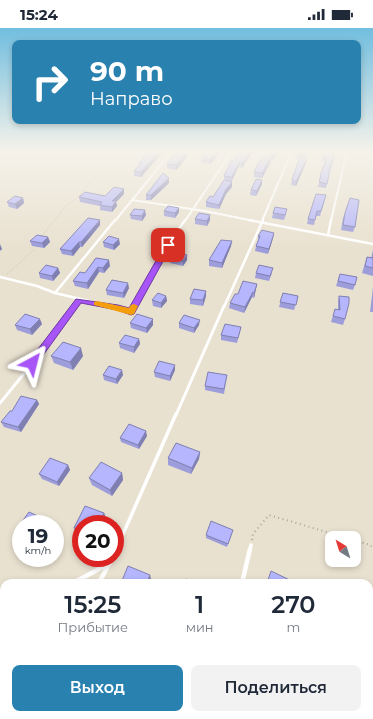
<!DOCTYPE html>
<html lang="ru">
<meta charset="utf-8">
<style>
:root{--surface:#fff;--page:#f2f2f3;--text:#1f2937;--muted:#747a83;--accent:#2981af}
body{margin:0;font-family:Montserrat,sans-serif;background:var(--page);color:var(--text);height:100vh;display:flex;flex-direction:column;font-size:15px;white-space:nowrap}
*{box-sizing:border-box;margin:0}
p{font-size:13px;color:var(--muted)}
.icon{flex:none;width:22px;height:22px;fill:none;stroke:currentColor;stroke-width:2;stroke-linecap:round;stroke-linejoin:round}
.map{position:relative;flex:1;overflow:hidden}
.side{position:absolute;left:0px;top:551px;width:373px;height:140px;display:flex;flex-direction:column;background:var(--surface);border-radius:12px 12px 0 0;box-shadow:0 2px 6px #0003}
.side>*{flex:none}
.top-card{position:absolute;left:12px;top:12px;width:349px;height:84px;border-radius:8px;box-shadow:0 2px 6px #0003;background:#2981af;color:#fff;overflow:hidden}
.needle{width:26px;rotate:322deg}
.tools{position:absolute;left:325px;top:503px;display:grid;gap:8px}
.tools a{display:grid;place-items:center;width:36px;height:36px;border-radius:8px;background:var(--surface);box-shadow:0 2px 6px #0003;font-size:20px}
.speed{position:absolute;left:12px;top:487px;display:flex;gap:8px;font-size:20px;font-weight:700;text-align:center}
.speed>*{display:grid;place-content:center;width:52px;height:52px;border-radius:50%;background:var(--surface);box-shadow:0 2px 6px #0003;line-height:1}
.speed small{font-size:10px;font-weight:400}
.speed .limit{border:6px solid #d22;background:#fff;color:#111}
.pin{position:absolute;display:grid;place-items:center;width:34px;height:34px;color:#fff;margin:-17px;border-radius:8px;box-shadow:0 2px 6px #0006}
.me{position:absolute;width:44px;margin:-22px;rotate:38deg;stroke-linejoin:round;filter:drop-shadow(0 0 3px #0008)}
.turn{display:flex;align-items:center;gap:14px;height:84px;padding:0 12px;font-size:18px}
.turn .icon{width:52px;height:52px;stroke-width:2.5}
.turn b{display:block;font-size:28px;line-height:34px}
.eta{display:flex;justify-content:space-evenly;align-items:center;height:68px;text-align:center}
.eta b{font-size:24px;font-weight:600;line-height:28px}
.action{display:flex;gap:8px;margin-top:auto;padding:8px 12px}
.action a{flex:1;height:46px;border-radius:8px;background:var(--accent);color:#fff;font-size:16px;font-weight:600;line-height:46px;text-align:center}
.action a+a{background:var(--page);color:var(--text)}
.status{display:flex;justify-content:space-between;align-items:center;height:28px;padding:0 20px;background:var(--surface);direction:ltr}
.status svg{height:11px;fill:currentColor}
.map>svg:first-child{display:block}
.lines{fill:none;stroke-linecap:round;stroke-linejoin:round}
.path-far1{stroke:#aaa496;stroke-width:1;stroke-dasharray:0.5 2;stroke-linecap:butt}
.path{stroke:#aaa496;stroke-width:2;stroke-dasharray:1 3.5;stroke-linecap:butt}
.service-far4{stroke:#fff;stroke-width:2}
.service-far3{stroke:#fff;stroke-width:2.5}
.service-far2{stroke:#fff;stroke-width:3}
.service-far1{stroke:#fff;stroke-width:3.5}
.service{stroke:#fff;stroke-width:4.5}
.wall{fill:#9c9dda}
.shaded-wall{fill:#7f7fb1}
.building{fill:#b5b6fd;stroke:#7f7fb1}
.route{fill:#a855f7;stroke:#6d37a1}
.slow{fill:#f59e0b}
</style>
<div class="status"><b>15:24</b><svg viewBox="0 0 49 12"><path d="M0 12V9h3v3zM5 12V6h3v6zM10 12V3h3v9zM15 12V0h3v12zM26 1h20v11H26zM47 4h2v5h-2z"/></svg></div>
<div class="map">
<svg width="373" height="691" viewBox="0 0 373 691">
<rect width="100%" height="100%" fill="#e9e1d0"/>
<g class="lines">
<g class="path-far1">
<polyline points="42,208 65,179 77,170 118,123"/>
<polyline points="7,246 34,222"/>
</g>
<g class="path">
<polyline points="252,512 253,506 269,487 347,510"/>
<polyline points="354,512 370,517 373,520"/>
</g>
<g class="service-far4">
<polyline points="132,172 205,183 254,193"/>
<polyline points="115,193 172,123"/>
<polyline points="185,193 232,123"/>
<polyline points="262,193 292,123"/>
<polyline points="331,193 347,123"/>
</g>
<g class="service-far3">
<polyline points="249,192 373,216"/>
<polyline points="328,207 331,192"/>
<polyline points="0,249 37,258 55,265"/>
<polyline points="74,279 79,272"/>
<polyline points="114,279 55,265 115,192"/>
<polyline points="134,279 168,217 185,192"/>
<polyline points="224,279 263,192"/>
</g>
<g class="service-far2">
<polyline points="109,278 131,284 134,278"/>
<polyline points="0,375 40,326 75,278"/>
<polyline points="176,387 224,278"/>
</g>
<g class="service-far1">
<polyline points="116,522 176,386"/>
<polyline points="250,522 251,517"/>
</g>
<g class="service">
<polyline points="115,524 116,521"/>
<polyline points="73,555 110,535"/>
<polyline points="99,555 112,530"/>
<polyline points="242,555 250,521"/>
<polyline points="0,583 4,580"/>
</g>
</g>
<g class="wall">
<polygon points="131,123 142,123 140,125"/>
<polygon points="222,123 210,136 201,134 202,129"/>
<polygon points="240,123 253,123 242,140 239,138 231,154 232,159 226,166 219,181 206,179 206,174 213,169 224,152 224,148"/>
<polygon points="271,123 279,123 272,133 271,132 262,150 254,149 254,144 269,129"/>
<polygon points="309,123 306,130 306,135 296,158 291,157 292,152 299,130 296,130 297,125"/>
<polygon points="324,123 334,123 333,125 335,126 331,141 330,140 326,160 318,159 320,152 319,152 320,148 325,133 321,133"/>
<polygon points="163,124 141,149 134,148 134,143 139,137 139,135"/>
<polygon points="187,129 176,142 167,140 167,136"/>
<polygon points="169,155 151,172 146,172 146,167"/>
<polygon points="262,156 256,168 250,167 251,162"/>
<polygon points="124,161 124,166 116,174 117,178 112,184 100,182 100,178 80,174 79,169 105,168"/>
<polygon points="326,167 320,188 316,188 314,197 307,196 308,191"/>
<polygon points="23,170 24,175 17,181 9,179 7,174"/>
<polygon points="164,183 179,184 175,190 164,188"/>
<polygon points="273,185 286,186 284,192 272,190"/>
<polygon points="345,185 355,199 353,204 341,202 343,190"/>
<polygon points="130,187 146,187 142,193 131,191"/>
<polygon points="195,191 210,192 207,198 195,196"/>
<polygon points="100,197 82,219 80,219 73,228 62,226 60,221"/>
<polygon points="274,205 273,210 268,226 255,223 256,218 258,213 258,208"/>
<polygon points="48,209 50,214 44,220 32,218 30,213"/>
<polygon points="232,213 231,218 222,240 209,238 209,232"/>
<polygon points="103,214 120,216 114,222 104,219"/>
<polygon points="373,222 373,248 362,245 367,229 371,230"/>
<polygon points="96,230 110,238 104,245 99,244 88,261 75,258 73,253 85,245"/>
<polygon points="170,230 187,232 183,238 170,235"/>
<polygon points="58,240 60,245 53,253 40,250 39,245"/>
<polygon points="256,245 272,245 269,253 255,250"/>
<polygon points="340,246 355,257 353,262 336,258"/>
<polygon points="257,256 256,261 254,270 252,269 244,285 229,280 230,275 238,266"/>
<polygon points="373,259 373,284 370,284"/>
<polygon points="129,260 124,270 107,267 106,262"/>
<polygon points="283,265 298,268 294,282 279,279"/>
<polygon points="166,268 167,273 161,280 153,278 152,272"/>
<polygon points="206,268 203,278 190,276 190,271"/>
<polygon points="339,268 345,291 343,297 331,294 335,281 338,282 338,273"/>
<polygon points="130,295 153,297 147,305 131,300"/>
<polygon points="179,295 199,297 194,305 179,300"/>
<polygon points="42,296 32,307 17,302 15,297"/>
<polygon points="241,299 240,304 237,315 221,312 221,307"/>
<polygon points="139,311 140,316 134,325 120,320 119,315"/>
<polygon points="51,328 83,328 73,342 54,335"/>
<polygon points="175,342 170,353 155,349 154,344"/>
<polygon points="103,347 123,347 117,356 104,352"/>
<polygon points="227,347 224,366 205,362 205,358"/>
<polygon points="37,372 39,376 21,404 4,399 1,394 12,383"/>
<polygon points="147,408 139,421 121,414 120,410"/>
<polygon points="200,424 199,431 191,446 168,437 168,430"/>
<polygon points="68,437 70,442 59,458 42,451 39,446"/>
<polygon points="122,445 123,452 112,468 92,457 89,450"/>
<polygon points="85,478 104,485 106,490 104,496 81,496 81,507 77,505 74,500"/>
<polygon points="29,484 44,491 47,495 46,496 21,496 21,511 17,509 14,505"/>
<polygon points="232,505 227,519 206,510 206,507"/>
</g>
<g class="shaded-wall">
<polygon points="160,123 163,123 163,124 141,149 141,144"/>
<polygon points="218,123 222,123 210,136 210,131"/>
<polygon points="250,123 253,123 242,140 242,135"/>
<polygon points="276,123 279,123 272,133 272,128"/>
<polygon points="187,124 187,129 176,142 176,137"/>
<polygon points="271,129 271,134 262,150 262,145"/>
<polygon points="307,130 306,135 296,158 296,154"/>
<polygon points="240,133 239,138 231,154 232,149"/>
<polygon points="169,150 169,155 151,172 151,167"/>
<polygon points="262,152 262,156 256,168 257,163"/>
<polygon points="232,154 232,159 226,166 219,181 219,177 226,161"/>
<polygon points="124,161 124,166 116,174 117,178 112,184 112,173"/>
<polygon points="23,170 24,175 17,181 15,176"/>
<polygon points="179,180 179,184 175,190 175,185"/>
<polygon points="145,182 146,187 142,193 142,188"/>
<polygon points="210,187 210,192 207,198 207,193"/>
<polygon points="100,192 100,197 82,219 81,214"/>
<polygon points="274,205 273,210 268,226 269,221"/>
<polygon points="48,209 50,214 44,220 42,215"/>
<polygon points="119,211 120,216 114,222 113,217"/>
<polygon points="232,213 231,218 222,240 222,235"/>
<polygon points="79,214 80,219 73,228 71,223"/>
<polygon points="0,216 2,221 0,223"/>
<polygon points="187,227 187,232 183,238 183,233"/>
<polygon points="109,232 110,238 104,245 103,240"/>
<polygon points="98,239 99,244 88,261 87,255"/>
<polygon points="58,240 60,245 53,253 52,248"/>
<polygon points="128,255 129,260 124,270 123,265"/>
<polygon points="257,256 256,261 254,270 254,265"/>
<polygon points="206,263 206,268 203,278 203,272"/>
<polygon points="253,264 252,269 244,285 245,279"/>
<polygon points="166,268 167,273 161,280 161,275"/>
<polygon points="40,291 42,296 32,307 30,301"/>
<polygon points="153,291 153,297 147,305 146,300"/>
<polygon points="200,292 199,297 194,305 194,300"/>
<polygon points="139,311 140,316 134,325 134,319"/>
<polygon points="81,320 83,328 73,342 70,334"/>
<polygon points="175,337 175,342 170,353 170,348"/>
<polygon points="122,342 123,347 117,356 116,351"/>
<polygon points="37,372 39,376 21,404 18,399"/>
<polygon points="146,403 147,408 139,421 138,417"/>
<polygon points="200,424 199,431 191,446 192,440"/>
<polygon points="68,437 70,442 59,458 57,454"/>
<polygon points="122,445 123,452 112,468 110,462"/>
<polygon points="104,485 106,490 104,496 99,496"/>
<polygon points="44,491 47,495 46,496 41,496"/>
<polygon points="150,547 151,551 150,555 147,555"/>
</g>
<g class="building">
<polygon points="149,123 160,123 141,144 134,143 141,135 139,135"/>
<polygon points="178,123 187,124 176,137 167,136"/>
<polygon points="207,123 218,123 210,131 202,129"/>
<polygon points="240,123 250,123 242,135 240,133 232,149 224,148 231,133 233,133"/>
<polygon points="271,123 276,123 272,128 270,127"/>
<polygon points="298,123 308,123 307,126 297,125"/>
<polygon points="324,123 333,123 332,125 335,126 332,136 331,136 327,156 319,154 321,148 320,148 327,129 322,128"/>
<polygon points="264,128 271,129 262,145 254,144 259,134"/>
<polygon points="300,129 307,130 296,154 292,152"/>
<polygon points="163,145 169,150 151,167 146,167"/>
<polygon points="256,151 262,152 257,163 251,162"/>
<polygon points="224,152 232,154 226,161 219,177 206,174 210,168 213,169"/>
<polygon points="114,159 124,161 112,173 116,173 112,179 100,177 102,174 79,169 85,164 105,168"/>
<polygon points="316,166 326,167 321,183 317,183 315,192 308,191"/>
<polygon points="15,168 23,170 15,176 7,174"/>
<polygon points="350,170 359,172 355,199 343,197 345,185"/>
<polygon points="168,178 179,180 175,185 164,183"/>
<polygon points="275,179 287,181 285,187 273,185"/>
<polygon points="134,181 145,182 142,188 130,187"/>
<polygon points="199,185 210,187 207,193 195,191"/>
<polygon points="88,190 100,192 81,214 79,214 71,223 60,221"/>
<polygon points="262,202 274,205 269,221 256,218 260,208 258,208"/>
<polygon points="37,207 48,209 42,215 30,213"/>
<polygon points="109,208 119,211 113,217 103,214"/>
<polygon points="221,212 232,213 222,235 209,232"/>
<polygon points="174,224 187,227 183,233 170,230"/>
<polygon points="367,229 373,230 373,240 365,238"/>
<polygon points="96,230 109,232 103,240 98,239 87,255 73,253 80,244 85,245"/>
<polygon points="46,237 58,240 52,248 39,245"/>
<polygon points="259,237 273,240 270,248 256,245"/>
<polygon points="340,246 357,249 355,257 338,253"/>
<polygon points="112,252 128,255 123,265 106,262"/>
<polygon points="243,253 257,256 254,265 253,264 245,279 230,275 235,266 238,266"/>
<polygon points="194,261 206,263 203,272 190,271"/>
<polygon points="158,265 166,268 161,275 152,272"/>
<polygon points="283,265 298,268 296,277 280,274"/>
<polygon points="339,268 349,269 349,275 345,291 333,288 335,281 340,282"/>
<polygon points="25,286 40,291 30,301 15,297"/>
<polygon points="137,286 153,291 146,300 130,295"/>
<polygon points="184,287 200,292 194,300 179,295"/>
<polygon points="225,296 241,299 238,310 221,307"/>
<polygon points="125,307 139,311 134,319 119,315"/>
<polygon points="63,314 81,320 70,334 51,328"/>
<polygon points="159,333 175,337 170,348 154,344"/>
<polygon points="109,338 122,342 116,351 103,347"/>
<polygon points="208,344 227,347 224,361 205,358"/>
<polygon points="21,368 37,372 18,399 1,394 10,383 12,383"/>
<polygon points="129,396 146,403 138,417 120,410"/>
<polygon points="176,415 200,424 192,440 168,430"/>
<polygon points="50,430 68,437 57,454 39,446"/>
<polygon points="101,434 122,445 110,462 89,450"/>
<polygon points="85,478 104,485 99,496 81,496 81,502 74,500"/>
<polygon points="29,484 44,491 41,496 21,496 21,509 14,505"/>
<polygon points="211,493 233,502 228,516 206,507"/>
<polygon points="128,538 150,547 147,555 121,555"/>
<polygon points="271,543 296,555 267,555"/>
<polygon points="186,551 196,555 185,555"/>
</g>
<linearGradient id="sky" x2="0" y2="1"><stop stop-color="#71bedf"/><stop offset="0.56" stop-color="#f5f2ea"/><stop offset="1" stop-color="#f5f2ea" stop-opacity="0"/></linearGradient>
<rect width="373" height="220" fill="url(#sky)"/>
<polygon class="route" points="168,215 172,217 134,286 131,287 117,282 81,275 36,337 29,337 28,335 29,333 76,271 118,277 129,280 165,217"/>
<polygon class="slow" points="97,273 129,280 131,277 134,276 138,278 134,286 131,287 94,277 94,274"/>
</svg>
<div class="tools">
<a><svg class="needle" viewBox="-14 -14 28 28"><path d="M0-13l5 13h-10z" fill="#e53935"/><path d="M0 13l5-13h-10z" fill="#747a83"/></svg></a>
</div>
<div class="speed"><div>19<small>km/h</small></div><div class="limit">20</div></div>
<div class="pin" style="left:168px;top:217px;background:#d93025"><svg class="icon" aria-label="arrive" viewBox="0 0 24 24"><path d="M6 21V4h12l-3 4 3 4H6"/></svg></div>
<svg class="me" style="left:32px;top:335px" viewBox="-20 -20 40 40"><path d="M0-17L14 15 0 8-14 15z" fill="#a855f7" stroke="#fff" stroke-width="4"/></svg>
<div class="top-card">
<div class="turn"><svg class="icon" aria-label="right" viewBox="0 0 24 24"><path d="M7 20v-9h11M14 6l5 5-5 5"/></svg><div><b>90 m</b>Направо</div></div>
</div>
<section class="side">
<div class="eta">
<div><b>15:25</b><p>Прибытие</p></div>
<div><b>1</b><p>мин</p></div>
<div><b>270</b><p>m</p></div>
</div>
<div class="action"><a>Выход</a><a>Поделиться</a></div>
</section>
</div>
